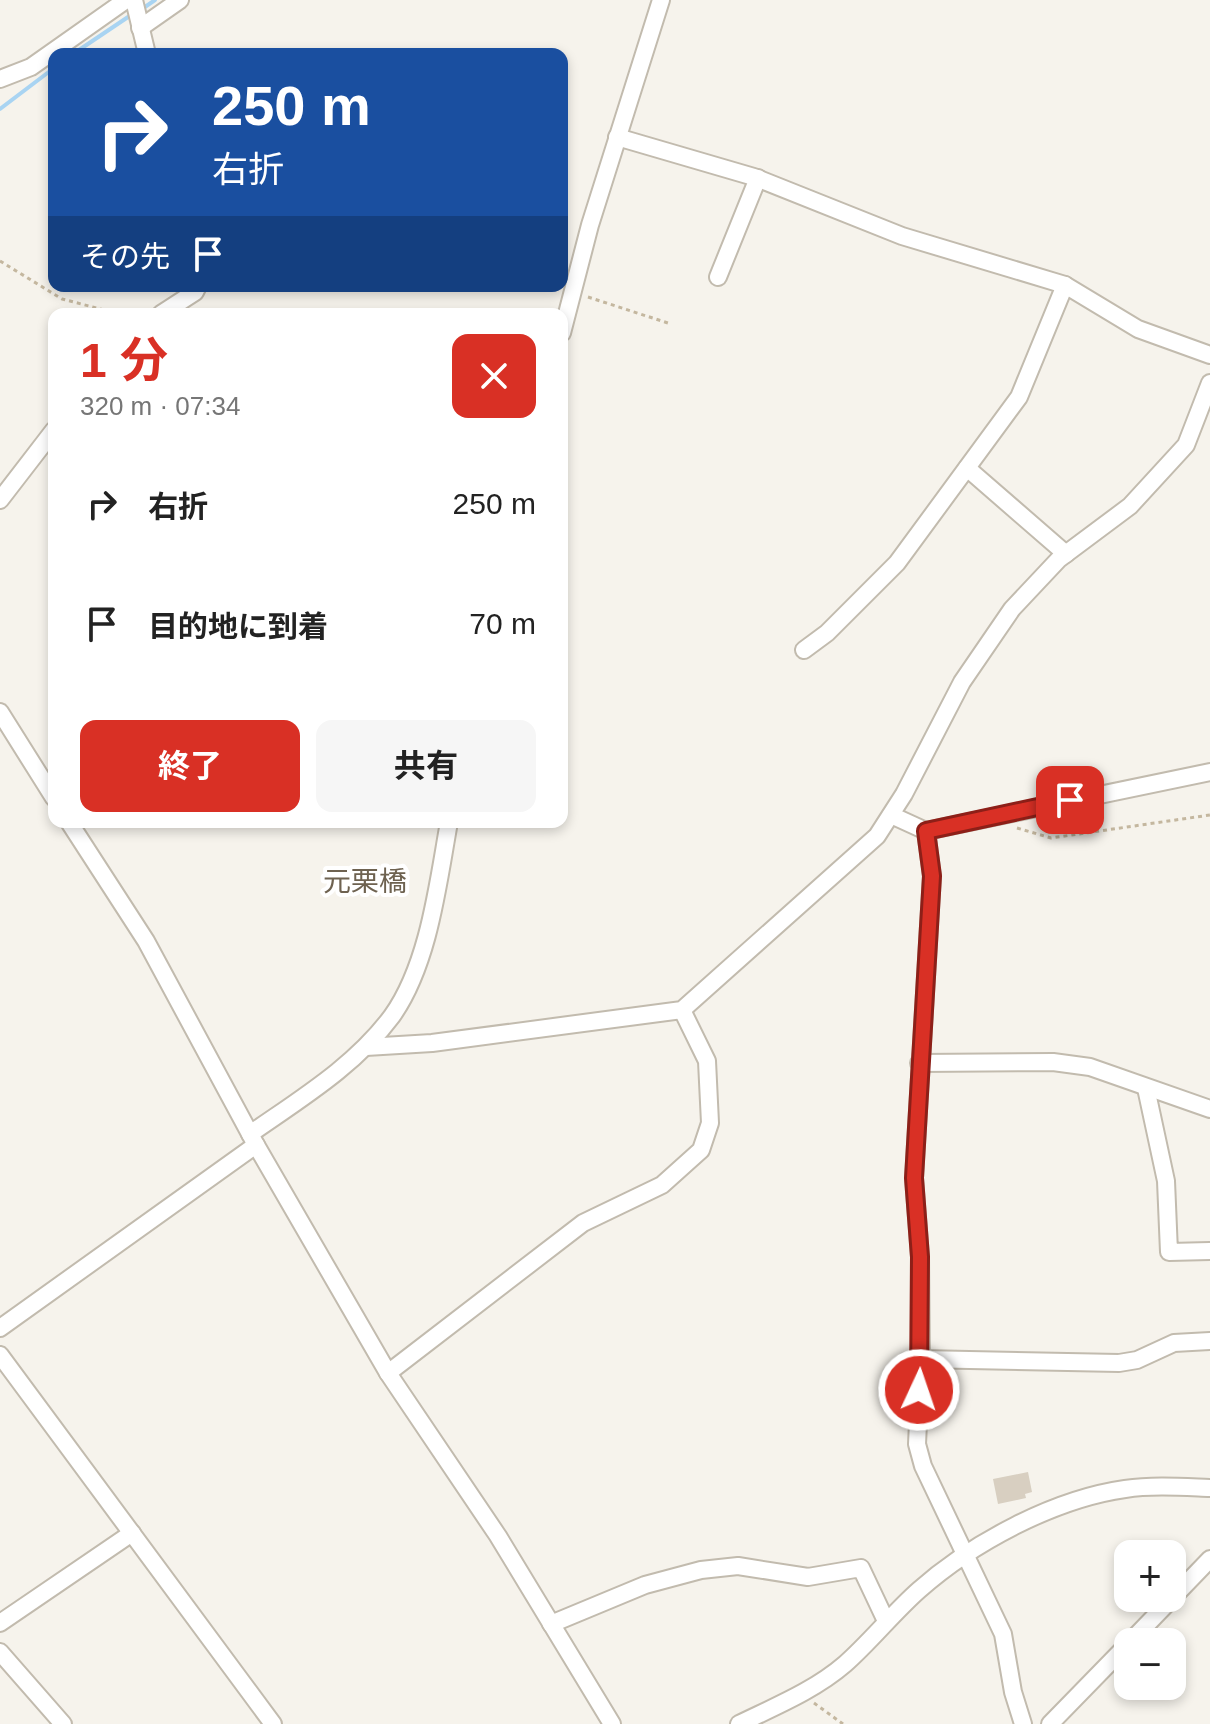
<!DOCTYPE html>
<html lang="ja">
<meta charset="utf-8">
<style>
:root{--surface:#fff;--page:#f6f6f6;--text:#222;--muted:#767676;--accent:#d93025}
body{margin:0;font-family:Helvetica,"Noto Sans JP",sans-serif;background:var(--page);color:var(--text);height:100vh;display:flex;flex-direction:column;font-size:30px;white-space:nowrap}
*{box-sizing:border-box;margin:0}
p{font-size:26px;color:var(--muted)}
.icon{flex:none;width:44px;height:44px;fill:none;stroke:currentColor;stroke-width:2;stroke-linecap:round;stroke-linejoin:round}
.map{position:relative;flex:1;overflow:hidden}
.details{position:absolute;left:48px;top:308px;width:520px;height:520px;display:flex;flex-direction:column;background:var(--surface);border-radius:16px;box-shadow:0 4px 12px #0003}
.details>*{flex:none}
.hud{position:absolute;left:48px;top:48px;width:520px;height:244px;border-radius:16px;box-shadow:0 4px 12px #0003;background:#1a4fa0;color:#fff;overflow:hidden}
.tools{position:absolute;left:1114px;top:1540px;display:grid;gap:16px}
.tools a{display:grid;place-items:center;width:72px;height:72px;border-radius:16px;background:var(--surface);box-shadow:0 4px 12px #0003;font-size:40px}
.pin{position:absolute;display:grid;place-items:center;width:68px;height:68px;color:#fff;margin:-34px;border-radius:16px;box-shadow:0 4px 12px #0006}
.me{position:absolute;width:88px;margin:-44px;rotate:3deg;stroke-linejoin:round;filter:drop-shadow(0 0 6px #0008)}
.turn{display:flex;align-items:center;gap:28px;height:168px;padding:0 32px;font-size:36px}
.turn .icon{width:104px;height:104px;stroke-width:2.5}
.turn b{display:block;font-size:56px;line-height:68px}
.then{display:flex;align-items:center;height:76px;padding:0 32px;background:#0003;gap:16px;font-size:30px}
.round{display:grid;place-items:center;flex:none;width:84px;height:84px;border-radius:16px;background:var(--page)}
.summary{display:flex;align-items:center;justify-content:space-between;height:136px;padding:0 32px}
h1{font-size:48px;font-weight:700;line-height:60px;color:var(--accent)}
.button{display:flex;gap:16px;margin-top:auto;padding:16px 32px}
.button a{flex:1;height:92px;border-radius:16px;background:var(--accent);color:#fff;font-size:32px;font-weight:700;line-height:92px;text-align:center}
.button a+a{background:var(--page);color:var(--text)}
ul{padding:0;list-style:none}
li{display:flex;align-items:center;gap:24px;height:120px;padding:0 32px}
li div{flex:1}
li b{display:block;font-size:30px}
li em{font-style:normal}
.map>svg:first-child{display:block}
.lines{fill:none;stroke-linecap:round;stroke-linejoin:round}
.stream{stroke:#a9d4f2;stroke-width:4}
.building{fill:#d8cfc1}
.minor-casing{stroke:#c2bbae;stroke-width:20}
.path{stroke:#c4b79f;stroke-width:3;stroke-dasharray:4 4;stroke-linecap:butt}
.minor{stroke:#fff;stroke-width:16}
.route-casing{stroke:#8d1f18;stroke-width:20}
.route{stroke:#d93025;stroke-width:14}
.labels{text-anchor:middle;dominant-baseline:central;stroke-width:8;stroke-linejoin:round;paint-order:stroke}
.quarter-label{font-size:28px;fill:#6e6250;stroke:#fff}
</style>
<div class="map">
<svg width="1210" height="1724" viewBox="0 0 1210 1724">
<rect width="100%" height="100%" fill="#f6f3ec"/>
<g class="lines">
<g class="stream">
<polyline points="142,9 155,0"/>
<polyline points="73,54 134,13"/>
<polyline points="0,109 54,68"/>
</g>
</g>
<polygon class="building" points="1028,1472 1032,1492 1025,1494 1026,1498 998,1504 993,1479"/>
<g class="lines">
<g class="minor-casing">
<g id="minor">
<polyline points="134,0 147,54"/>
<polyline points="140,28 180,0"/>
<polyline points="0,79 31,67 126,0"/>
<polyline points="617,137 754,177 902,236 1065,285 1138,329 1210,355"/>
<polyline points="718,277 758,178"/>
<polyline points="161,314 195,292 198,286"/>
<polyline points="562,333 590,225 661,0"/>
<polyline points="967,468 1066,554"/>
<polyline points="0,500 54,430"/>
<polyline points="804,650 827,633 897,563 1019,397 1065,285"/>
<polyline points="0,712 54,798"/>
<polyline points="891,815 926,831 932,876 914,1178 920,1257 921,1359 917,1444 923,1466 1003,1634 1013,1692 1023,1724"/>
<polyline points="69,822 146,941 256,1145 388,1373 498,1536 612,1724"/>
<polyline points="926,831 1210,772"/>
<polyline points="366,1047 432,1043 682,1010 877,836 904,794 962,682 1012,609 1059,559 1130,506 1186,445 1210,383"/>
<polyline points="919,1063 1053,1062 1090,1067 1210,1109"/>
<polyline points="1146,1088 1166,1181 1169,1252 1210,1251"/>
<path d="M 250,1134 C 300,1099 355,1066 392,1016 C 429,964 438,883 449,822"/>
<polyline points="0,1328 256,1145"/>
<polyline points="0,1355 273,1724"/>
<polyline points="921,1359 1119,1363 1137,1360 1174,1343 1210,1341"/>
<polyline points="388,1373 583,1223 662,1185 701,1150 710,1123 707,1061 682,1010"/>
<polyline points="0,1623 132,1533"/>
<polyline points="551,1624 645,1585 701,1570 738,1566 808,1577 861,1568 886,1621"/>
<polyline points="1130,1642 1210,1559"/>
<polyline points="0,1652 63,1724"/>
<path d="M 739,1724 C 776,1706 815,1690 845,1664 C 871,1641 893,1613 919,1590 C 972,1543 1054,1499 1125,1489 C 1153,1485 1182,1487 1210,1488"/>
<polyline points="1050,1724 1128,1644"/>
</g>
</g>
<g class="path">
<polyline points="0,261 62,299 120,314"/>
<polyline points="588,297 671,324"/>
<polyline points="1017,828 1051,838 1210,815"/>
<polyline points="814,1703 843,1724"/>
</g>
<use href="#minor" class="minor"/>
</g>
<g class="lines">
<g class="route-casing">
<polyline id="route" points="919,1390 920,1257 914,1178 932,876 926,831 1070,800"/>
</g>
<use href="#route" class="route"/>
</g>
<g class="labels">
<g class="quarter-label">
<text x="365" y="881">元栗橋</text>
</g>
</g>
</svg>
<div class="tools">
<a>+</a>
<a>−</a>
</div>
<div class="pin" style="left:1070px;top:800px;background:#d93025"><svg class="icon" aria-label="arrive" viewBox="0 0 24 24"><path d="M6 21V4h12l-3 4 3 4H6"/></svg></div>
<svg class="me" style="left:919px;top:1390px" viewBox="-20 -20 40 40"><circle r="17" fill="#d93025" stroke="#fff" stroke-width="3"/><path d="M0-11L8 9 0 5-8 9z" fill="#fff"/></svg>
<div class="hud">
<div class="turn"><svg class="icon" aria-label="right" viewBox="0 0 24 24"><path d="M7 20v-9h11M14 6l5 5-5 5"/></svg><div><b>250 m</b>右折</div></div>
<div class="then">その先<svg class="icon" aria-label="arrive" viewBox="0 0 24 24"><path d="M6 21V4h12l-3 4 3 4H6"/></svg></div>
</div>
<section class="details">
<div class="summary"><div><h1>1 分</h1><p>320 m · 07:34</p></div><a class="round" style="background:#d93025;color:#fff"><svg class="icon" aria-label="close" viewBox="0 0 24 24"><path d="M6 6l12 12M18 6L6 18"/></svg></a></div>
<ul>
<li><svg class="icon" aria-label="right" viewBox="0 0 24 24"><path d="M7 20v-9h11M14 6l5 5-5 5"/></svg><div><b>右折</b></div><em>250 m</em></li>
<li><svg class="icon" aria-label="arrive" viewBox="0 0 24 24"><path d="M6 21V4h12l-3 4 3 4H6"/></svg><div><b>目的地に到着</b></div><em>70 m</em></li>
</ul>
<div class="button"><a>終了</a><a>共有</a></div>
</section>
</div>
